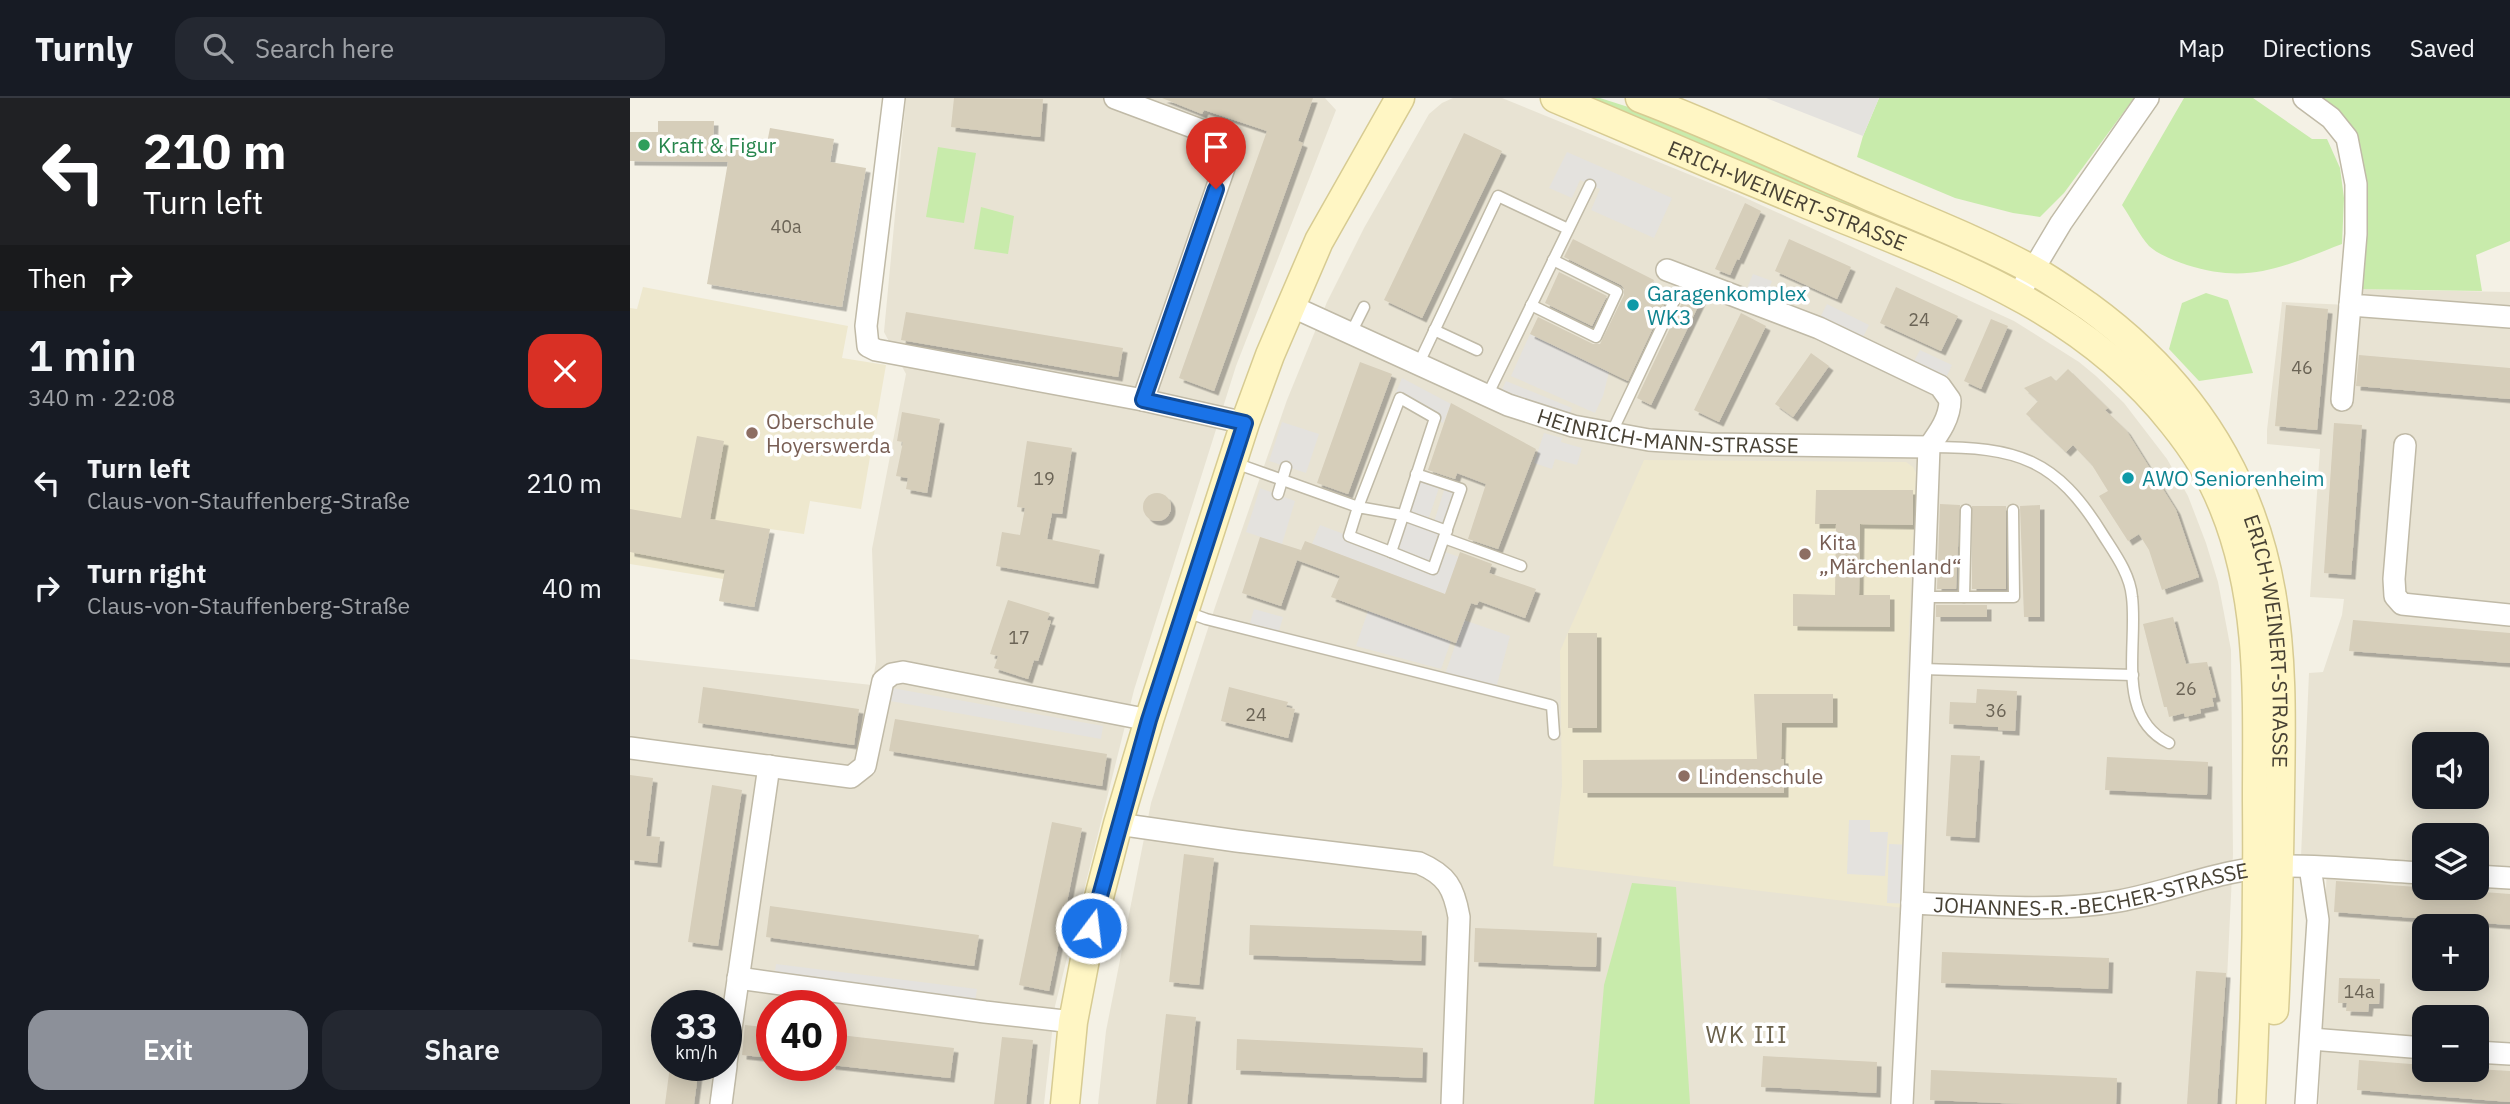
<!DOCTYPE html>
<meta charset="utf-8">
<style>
:root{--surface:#171b24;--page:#242831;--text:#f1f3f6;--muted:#9ea1a6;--line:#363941;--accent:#8c9099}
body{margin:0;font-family:"IBM Plex Sans",sans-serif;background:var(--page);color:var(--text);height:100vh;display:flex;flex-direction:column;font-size:26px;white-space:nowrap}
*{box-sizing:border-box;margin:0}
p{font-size:23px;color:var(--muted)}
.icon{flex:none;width:38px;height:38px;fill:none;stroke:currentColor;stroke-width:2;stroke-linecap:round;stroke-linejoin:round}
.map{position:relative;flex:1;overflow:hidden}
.side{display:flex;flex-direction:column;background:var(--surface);width:630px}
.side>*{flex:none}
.hud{background:#202124;color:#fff;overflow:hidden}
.controls{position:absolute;left:1782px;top:634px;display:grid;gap:14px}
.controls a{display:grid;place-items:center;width:77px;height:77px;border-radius:14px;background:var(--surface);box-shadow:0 4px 18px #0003;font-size:35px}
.speed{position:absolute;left:21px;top:892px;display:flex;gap:14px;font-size:35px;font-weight:700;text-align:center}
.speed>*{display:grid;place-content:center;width:91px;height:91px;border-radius:50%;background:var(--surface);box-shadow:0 4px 18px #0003;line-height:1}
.speed small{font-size:18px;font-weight:400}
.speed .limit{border:10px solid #d22;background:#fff;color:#111}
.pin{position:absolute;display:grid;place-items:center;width:60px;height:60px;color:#fff;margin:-72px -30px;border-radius:50% 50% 50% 0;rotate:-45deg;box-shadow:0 0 7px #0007}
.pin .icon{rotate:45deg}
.me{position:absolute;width:77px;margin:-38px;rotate:15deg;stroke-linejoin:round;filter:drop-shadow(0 0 5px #0008)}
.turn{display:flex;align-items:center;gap:24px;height:147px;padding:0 28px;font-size:32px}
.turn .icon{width:91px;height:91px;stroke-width:2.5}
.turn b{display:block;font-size:49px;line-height:60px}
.then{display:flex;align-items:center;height:66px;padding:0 28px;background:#0003;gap:14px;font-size:26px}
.round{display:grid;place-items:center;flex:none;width:74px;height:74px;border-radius:21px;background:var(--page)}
.head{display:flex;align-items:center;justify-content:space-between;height:119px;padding:0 28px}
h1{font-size:42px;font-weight:600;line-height:52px}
.button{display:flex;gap:14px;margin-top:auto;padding:14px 28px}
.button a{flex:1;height:80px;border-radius:21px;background:var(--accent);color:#fff;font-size:28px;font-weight:600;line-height:80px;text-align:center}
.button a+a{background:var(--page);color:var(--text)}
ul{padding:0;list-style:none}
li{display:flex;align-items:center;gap:21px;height:105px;padding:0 28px}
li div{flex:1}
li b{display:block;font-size:26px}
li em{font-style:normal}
header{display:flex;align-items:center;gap:42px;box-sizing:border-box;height:98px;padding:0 35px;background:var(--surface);border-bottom:2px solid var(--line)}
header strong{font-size:33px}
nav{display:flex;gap:38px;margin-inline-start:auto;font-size:24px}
.search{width:490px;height:63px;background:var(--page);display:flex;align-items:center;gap:18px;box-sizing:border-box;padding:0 24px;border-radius:21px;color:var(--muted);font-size:26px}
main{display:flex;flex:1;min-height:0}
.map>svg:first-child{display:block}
.residential{fill:#e8e3d3;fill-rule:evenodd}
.education{fill:#eee8ce}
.green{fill:#c8ebab}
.parking{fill:#e4e2de}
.building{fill:#d6ceba;filter:url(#shadow)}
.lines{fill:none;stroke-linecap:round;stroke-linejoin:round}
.lane-casing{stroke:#c0baa7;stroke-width:13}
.street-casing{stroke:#c0baa7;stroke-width:24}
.secondary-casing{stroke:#d7cb92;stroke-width:31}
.lane{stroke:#fff;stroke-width:10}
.street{stroke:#fff;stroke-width:21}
.secondary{stroke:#fff6c4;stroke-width:28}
.route-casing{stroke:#114b97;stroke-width:18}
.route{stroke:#1a73e8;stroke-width:12}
.leisure-dot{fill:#2e9e5b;stroke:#fff;stroke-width:2.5}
.culture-dot{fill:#0f9aa8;stroke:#fff;stroke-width:2.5}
.education-dot{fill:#8d6e63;stroke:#fff;stroke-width:2.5}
.labels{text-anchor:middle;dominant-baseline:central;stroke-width:7;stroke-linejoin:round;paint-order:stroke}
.number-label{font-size:18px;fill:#6b6456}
.leisure-label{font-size:21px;fill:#27864d;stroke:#fff;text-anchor:start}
.street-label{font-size:21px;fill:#474134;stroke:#fff}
.culture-label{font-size:21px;fill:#0d838f;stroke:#fff;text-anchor:start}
.education-label{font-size:21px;fill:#785e54;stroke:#fff;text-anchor:start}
.quarter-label{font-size:24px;letter-spacing:2px;fill:#6a614b;stroke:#fff}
</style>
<header>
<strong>Turnly</strong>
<div class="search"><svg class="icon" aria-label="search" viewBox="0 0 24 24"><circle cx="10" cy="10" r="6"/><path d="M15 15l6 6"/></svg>Search here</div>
<nav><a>Map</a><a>Directions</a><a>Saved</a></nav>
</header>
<main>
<section class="side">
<div class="hud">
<div class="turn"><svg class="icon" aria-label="left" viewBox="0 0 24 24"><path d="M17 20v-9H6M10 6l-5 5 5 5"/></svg><div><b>210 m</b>Turn left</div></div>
<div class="then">Then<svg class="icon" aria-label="right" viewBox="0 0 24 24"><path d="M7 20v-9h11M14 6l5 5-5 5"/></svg></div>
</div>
<div class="head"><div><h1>1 min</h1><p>340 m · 22:08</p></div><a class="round" style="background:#d93025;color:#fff"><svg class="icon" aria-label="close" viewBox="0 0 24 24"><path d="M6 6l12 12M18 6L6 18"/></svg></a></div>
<ul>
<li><svg class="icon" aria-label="left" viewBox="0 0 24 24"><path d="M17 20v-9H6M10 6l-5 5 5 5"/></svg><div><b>Turn left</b><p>Claus-von-Stauffenberg-Straße</p></div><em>210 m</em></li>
<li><svg class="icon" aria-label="right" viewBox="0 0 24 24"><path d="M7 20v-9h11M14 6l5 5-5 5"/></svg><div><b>Turn right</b><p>Claus-von-Stauffenberg-Straße</p></div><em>40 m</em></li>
</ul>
<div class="button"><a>Exit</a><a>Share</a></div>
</section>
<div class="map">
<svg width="1880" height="1006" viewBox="0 0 1880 1006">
<defs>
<filter id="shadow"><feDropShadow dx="4.5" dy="4.5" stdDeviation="0" flood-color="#0004"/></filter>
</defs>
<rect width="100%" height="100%" fill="#f4f1e5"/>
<g class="residential">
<path d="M 276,0 L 695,0 L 706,12 L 606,268 L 504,592 L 425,908 L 414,1006 L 0,1006 L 0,561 L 242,587 L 246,564 L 242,451 L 276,276 L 254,234 ZM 37,908 L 96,908 L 96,968 L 37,968 ZM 142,908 L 201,908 L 201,968 L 142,968 Z"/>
<polygon points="823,0 872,0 1107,96 1384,223 1449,264 1466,278 1494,305 1537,361 1558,398 1576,445 1588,484 1601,552 1603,756 1591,1006 468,1006 476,933 521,705 585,509 657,302 697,204 734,130 799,16 812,5"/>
<path d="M 1721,191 L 1880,194 L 1880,1006 L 1689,1006 L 1697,762 L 1671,759 L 1679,575 L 1693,574 L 1712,517 L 1714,501 L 1680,499 L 1690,351 L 1637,346 L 1637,332 L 1652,204 L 1719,207 ZM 1794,646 L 1846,646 L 1846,698 L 1794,698 ZM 1794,737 L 1846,737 L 1846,789 L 1794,789 ZM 1794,828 L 1846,828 L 1846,880 L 1794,880 ZM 1794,919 L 1846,919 L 1846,971 L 1794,971 Z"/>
</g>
<g class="education">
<polygon points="13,189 218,228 212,260 256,267 231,411 180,403 174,436 140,431 124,509 89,503 93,481 0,466 0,210 7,211"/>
<polygon points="1014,362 1276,364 1283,369 1286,375 1277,576 1273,810 923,768 932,687 930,553"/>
</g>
<g class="green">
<polygon points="952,0 970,0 1017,15 1357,162 1355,167"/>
<polygon points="1249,0 1504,0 1434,95 1410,119 1383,115 1325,100 1227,59 1233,38"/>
<path d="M 1554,0 L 1623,0 L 1682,41 L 1697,41 L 1710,70 L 1714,100 L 1712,146 C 1654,168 1620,187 1557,167 C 1545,163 1529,157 1519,148 C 1509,137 1501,120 1492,107 Z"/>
<polygon points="1674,0 1880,0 1880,143 1846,157 1852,193 1721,191 1718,40"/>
<polygon points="308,49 346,55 334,125 296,119"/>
<polygon points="351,109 384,118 378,156 344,151"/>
<polygon points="1576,195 1598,202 1623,275 1569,283 1539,251 1552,205"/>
<polygon points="1002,785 1046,789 1060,1006 964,1006 974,887"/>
</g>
<g class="parking">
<polygon points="1136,0 1249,0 1233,38"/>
<polygon points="937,54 1042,100 1024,140 961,112 970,91 950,82 942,100 919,90"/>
<polygon points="1123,176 1142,183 1132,207 1113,200"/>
<polygon points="1197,206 1239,227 1228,249 1185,229"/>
<polygon points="900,236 979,274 973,298 965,315 881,278"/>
<polygon points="1290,252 1322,267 1311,290 1279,273"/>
<polygon points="772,280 821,306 813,325 765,297"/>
<polygon points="876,283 942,310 936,327 867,302"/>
<polygon points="652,324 689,336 676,375 639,363"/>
<polygon points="914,335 932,340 931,344 952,350 947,367 925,361 922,371 904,365"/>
<polygon points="786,376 811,384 797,425 803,427 816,386 831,391 810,452 829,459 815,496 682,446 690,427 761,454"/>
<polygon points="630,390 665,403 652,446 616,434"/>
<polygon points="624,511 653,519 647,540 618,532"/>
<polygon points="738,513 821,543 811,571 726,548"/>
<polygon points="834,522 880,538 865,594 813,582"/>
<polygon points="262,590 473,628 471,641 260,603"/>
<polygon points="1219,722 1240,722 1240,734 1258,734 1255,778 1217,776"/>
<polygon points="1259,746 1285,747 1282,806 1257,805"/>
<polygon points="146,866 347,891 345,904 144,879"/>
</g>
<g class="building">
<polygon points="324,0 413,1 410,39 321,29"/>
<polygon points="532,0 683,0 668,43 673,45 584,293 549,280 637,33 574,12 572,16"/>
<polygon points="28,23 84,23 83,46 135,55 140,30 204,41 200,64 236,70 212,209 77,186 98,64 0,63 0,34 28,34"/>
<polygon points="834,35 872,53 792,220 754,202"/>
<polygon points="1115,105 1131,113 1109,162 1107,161 1100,177 1085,171"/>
<polygon points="943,141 1024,182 1020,190 1038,198 998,283 900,236 908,219 963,246 970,246 994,197 994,190 991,187 934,159"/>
<polygon points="1159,141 1221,169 1207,201 1145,173"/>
<polygon points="929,174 977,198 962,228 915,205"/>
<polygon points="1266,189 1328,218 1311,253 1250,225"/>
<polygon points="1057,194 1072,200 1021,307 1007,300"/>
<polygon points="1656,207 1698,211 1687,332 1645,328"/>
<polygon points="276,214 493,250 488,279 271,242"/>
<polygon points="1111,215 1136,228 1089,324 1064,312"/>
<polygon points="1361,221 1378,228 1351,291 1334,283"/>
<polygon points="1181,255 1199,268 1163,319 1145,306"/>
<polygon points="1729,257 1880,270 1880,301 1726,288"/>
<polygon points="730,264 762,276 718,396 687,385"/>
<polygon points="1438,271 1478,310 1475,312 1496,332 1546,412 1569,479 1532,492 1519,452 1509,436 1498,443 1469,398 1478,393 1462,367 1443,347 1436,354 1396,316 1408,303 1394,290 1421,278 1426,283"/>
<polygon points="821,305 906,351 868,451 838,441 856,386 827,375 825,381 798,372"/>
<polygon points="272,314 310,321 297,395 276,391 278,380 266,378 273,344 267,343"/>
<polygon points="1704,325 1732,327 1721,477 1694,475"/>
<polygon points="67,338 94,343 80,421 140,431 124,509 89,503 95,472 0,454 0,411 51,420"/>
<polygon points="397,343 442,350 432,416 422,415 417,441 470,452 464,486 366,468 372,434 390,437 395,410 387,409"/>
<polygon points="1186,392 1283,392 1283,427 1230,426 1229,497 1260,497 1260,529 1163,528 1163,496 1205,497 1206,426 1185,426"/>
<circle cx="527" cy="409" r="14"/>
<polygon points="1310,406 1330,407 1326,491 1307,491"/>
<polygon points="1410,407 1410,519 1394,519 1390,408"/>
<rect x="1342" y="408" width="34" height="83"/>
<polygon points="630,439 671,452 669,457 675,443 815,496 830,454 862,466 859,475 906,491 895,520 849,503 847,507 841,505 826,545 701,499 710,478 667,462 651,508 612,495"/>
<polygon points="378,502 420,515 417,522 421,523 408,563 404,562 398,581 364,570 368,558 360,556"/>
<rect x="1306" y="507" width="51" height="12"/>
<polygon points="1543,519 1556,566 1577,564 1586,599 1582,600 1584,608 1570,611 1571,615 1555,619 1554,615 1539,619 1537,609 1534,609 1513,526"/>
<polygon points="1723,522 1880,535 1880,565 1719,553"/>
<rect x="938" y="535" width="29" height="95"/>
<polygon points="73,589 229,611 224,647 68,625"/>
<polygon points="599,589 658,604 656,609 665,611 658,640 591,623"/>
<polygon points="1347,591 1387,593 1385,633 1368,632 1368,629 1319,626 1320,604 1346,605"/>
<polygon points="1124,596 1203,596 1203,625 1152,625 1151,661 1154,661 1154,695 953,695 953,662 1127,661"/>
<polygon points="265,621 477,656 472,688 259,653"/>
<polygon points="1321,657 1350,658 1345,740 1316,738"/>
<polygon points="1477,659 1578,664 1577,697 1475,692"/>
<polygon points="0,677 23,680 16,738 30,739 27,765 0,762"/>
<polygon points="82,687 112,692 88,848 58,844"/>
<polygon points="422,724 452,730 419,893 389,887"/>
<polygon points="554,756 584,760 569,887 539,884"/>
<polygon points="1706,783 1880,796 1880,827 1704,814"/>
<polygon points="140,808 349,837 344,868 136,839"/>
<polygon points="620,827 792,833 791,863 619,857"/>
<polygon points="845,830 967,835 966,869 844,864"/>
<polygon points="1312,854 1479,860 1478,891 1311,885"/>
<polygon points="1566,873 1596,875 1587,1006 1557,1006"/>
<polygon points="1709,880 1750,881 1749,906 1739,906 1738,914 1716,913 1717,905 1708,905"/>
<polygon points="536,916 566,919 557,1006 526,1006"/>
<polygon points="115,927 142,930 142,960 112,957"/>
<polygon points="201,936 324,950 320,980 201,967"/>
<polygon points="372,939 403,942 396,1006 364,1006"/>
<polygon points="607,941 793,950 792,980 606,972"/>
<polygon points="1133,958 1247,964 1246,995 1131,989"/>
<polygon points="1729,962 1794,967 1794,971 1846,971 1880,973 1880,1004 1727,992"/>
<polygon points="40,968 69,968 64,1006 35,1006"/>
<polygon points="1301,972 1487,980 1486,1006 1394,1006 1300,1002"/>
</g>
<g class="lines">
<g class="lane-casing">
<g id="lane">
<polyline points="901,207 966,239 987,194 923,162"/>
<polyline points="804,232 847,252"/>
<polyline points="721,235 734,209"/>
<polyline points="788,267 868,98 938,131"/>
<polyline points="857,298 960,87"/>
<polyline points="981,336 1044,203"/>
<path d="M 1300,349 C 1387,349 1426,360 1473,437 C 1485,456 1500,476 1502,499 C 1508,547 1485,619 1539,645"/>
<path d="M 605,365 L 728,409 L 770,300 L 805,320 C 790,365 776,410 761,454 L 719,438 L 728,409 L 773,417 L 817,433"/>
<polyline points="648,396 656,369"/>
<polyline points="814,440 891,468"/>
<polyline points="761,454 803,471 831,391 786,376"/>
<polyline points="1295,499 1384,499 1383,412"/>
<polyline points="1334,499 1336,412"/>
<polyline points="557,514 576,521 920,607 922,608 924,636"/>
<polyline points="1292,571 1503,577"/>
</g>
</g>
<g class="street-casing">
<g id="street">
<polyline points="264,0 236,228 238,248 246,252 513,302 615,325"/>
<polyline points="485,0 603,44 513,302"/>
<polyline points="1674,0 1701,20 1717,40 1726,86 1726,136 1720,207 1880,219"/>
<path d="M 1037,172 L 1189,230 L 1310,288 L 1320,302 C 1320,320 1309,335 1299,349 L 1282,805"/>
<polyline points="1388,197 1431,125 1518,0"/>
<path id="s1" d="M 661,208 L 878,307 L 943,328 L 1019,342 L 1080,346 L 1299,349"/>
<polyline points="1712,302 1720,207"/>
<polyline points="1775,347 1764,481 1765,498 1772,506 1880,517"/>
<polyline points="0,650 221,679 235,668 253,583 262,576 273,574 519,622"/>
<path d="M 488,726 L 607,743 L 789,765 C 817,777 824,790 829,819 L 822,1006"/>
<polyline points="1846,778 1880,780"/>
<polyline points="108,880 355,914 443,924"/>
<polyline points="1681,941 1794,950"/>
<polyline points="1846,954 1880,956"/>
<polyline points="96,965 139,668"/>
<polyline points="91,1006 96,968"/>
<path id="s2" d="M 1272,1006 L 1282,805 C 1352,808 1421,815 1489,803 C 1543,793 1595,770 1650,768 C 1698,767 1746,773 1794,775"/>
<polyline points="1676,1006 1688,822 1680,769"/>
</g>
</g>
<g class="secondary-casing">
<g id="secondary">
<path id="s3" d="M 925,0 C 1010,36 1094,72 1179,107 C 1314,162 1449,206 1543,325 C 1564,351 1582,379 1594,410 C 1632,503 1627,604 1627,702 C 1628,804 1626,905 1621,1006"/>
<path id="s4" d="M 1010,0 C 1087,29 1162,65 1237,97 C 1292,121 1347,142 1399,170 C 1420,181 1439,195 1458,208 C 1557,280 1620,373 1641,494 C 1653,561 1651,629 1650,697 C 1649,769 1648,840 1644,912"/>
<polyline points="435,1006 443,924 461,830 488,726 519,622 615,325 640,257 689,143 770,0"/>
</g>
</g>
<use href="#lane" class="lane"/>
<use href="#street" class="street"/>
<use href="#secondary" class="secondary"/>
</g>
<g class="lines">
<g class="route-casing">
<polyline id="route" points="461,830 519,622 615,325 513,302 586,91"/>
</g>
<use href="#route" class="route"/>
</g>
<circle class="leisure-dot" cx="14" cy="47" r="7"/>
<g class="culture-dot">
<circle cx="1003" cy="207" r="7"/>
<circle cx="1498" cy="380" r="7"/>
</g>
<g class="education-dot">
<circle cx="122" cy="335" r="7"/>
<circle cx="1175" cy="456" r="7"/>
<circle cx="1054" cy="678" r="7"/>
</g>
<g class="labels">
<g class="number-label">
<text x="156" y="128">40a</text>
<text x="1289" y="221">24</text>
<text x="1672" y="269">46</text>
<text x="414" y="380">19</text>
<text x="389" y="539">17</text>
<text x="1556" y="590">26</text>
<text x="1366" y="612">36</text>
<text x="626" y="616">24</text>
<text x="1729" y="893">14a</text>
</g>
<g class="leisure-label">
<text x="28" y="47">Kraft &amp; Figur</text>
</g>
<g class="street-label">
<text stroke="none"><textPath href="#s3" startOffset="252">ERICH-WEINERT-STRASSE</textPath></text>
<text stroke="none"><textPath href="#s1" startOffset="402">HEINRICH-MANN-STRASSE</textPath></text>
<text stroke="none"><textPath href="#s4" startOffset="892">ERICH-WEINERT-STRASSE</textPath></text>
<text stroke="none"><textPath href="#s2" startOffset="382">JOHANNES-R.-BECHER-STRASSE</textPath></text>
</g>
<g class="culture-label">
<text x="1017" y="195">Garagenkomplex<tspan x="1017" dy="24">WK3</tspan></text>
<text x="1512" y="380">AWO Seniorenheim</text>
</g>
<g class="education-label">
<text x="136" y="323">Oberschule<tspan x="136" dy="24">Hoyerswerda</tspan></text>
<text x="1189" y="444">Kita<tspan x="1189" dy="24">„Märchenland“</tspan></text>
<text x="1068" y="678">Lindenschule</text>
</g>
<g class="quarter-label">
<text x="1117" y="936">WK III</text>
</g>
</g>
</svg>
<div class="controls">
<a><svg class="icon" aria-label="sound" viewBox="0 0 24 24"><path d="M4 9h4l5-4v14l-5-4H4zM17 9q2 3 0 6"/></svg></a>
<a><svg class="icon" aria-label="layers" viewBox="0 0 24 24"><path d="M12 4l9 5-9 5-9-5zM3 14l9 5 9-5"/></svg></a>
<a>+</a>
<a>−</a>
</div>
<div class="speed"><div>33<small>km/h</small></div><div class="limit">40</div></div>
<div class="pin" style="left:586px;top:91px;background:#d93025"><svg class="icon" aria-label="arrive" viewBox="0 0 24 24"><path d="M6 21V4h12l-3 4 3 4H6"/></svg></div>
<svg class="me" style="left:461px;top:830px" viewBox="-20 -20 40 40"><circle r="17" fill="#1a73e8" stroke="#fff" stroke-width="3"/><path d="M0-11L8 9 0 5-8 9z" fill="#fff"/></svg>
</div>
</main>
